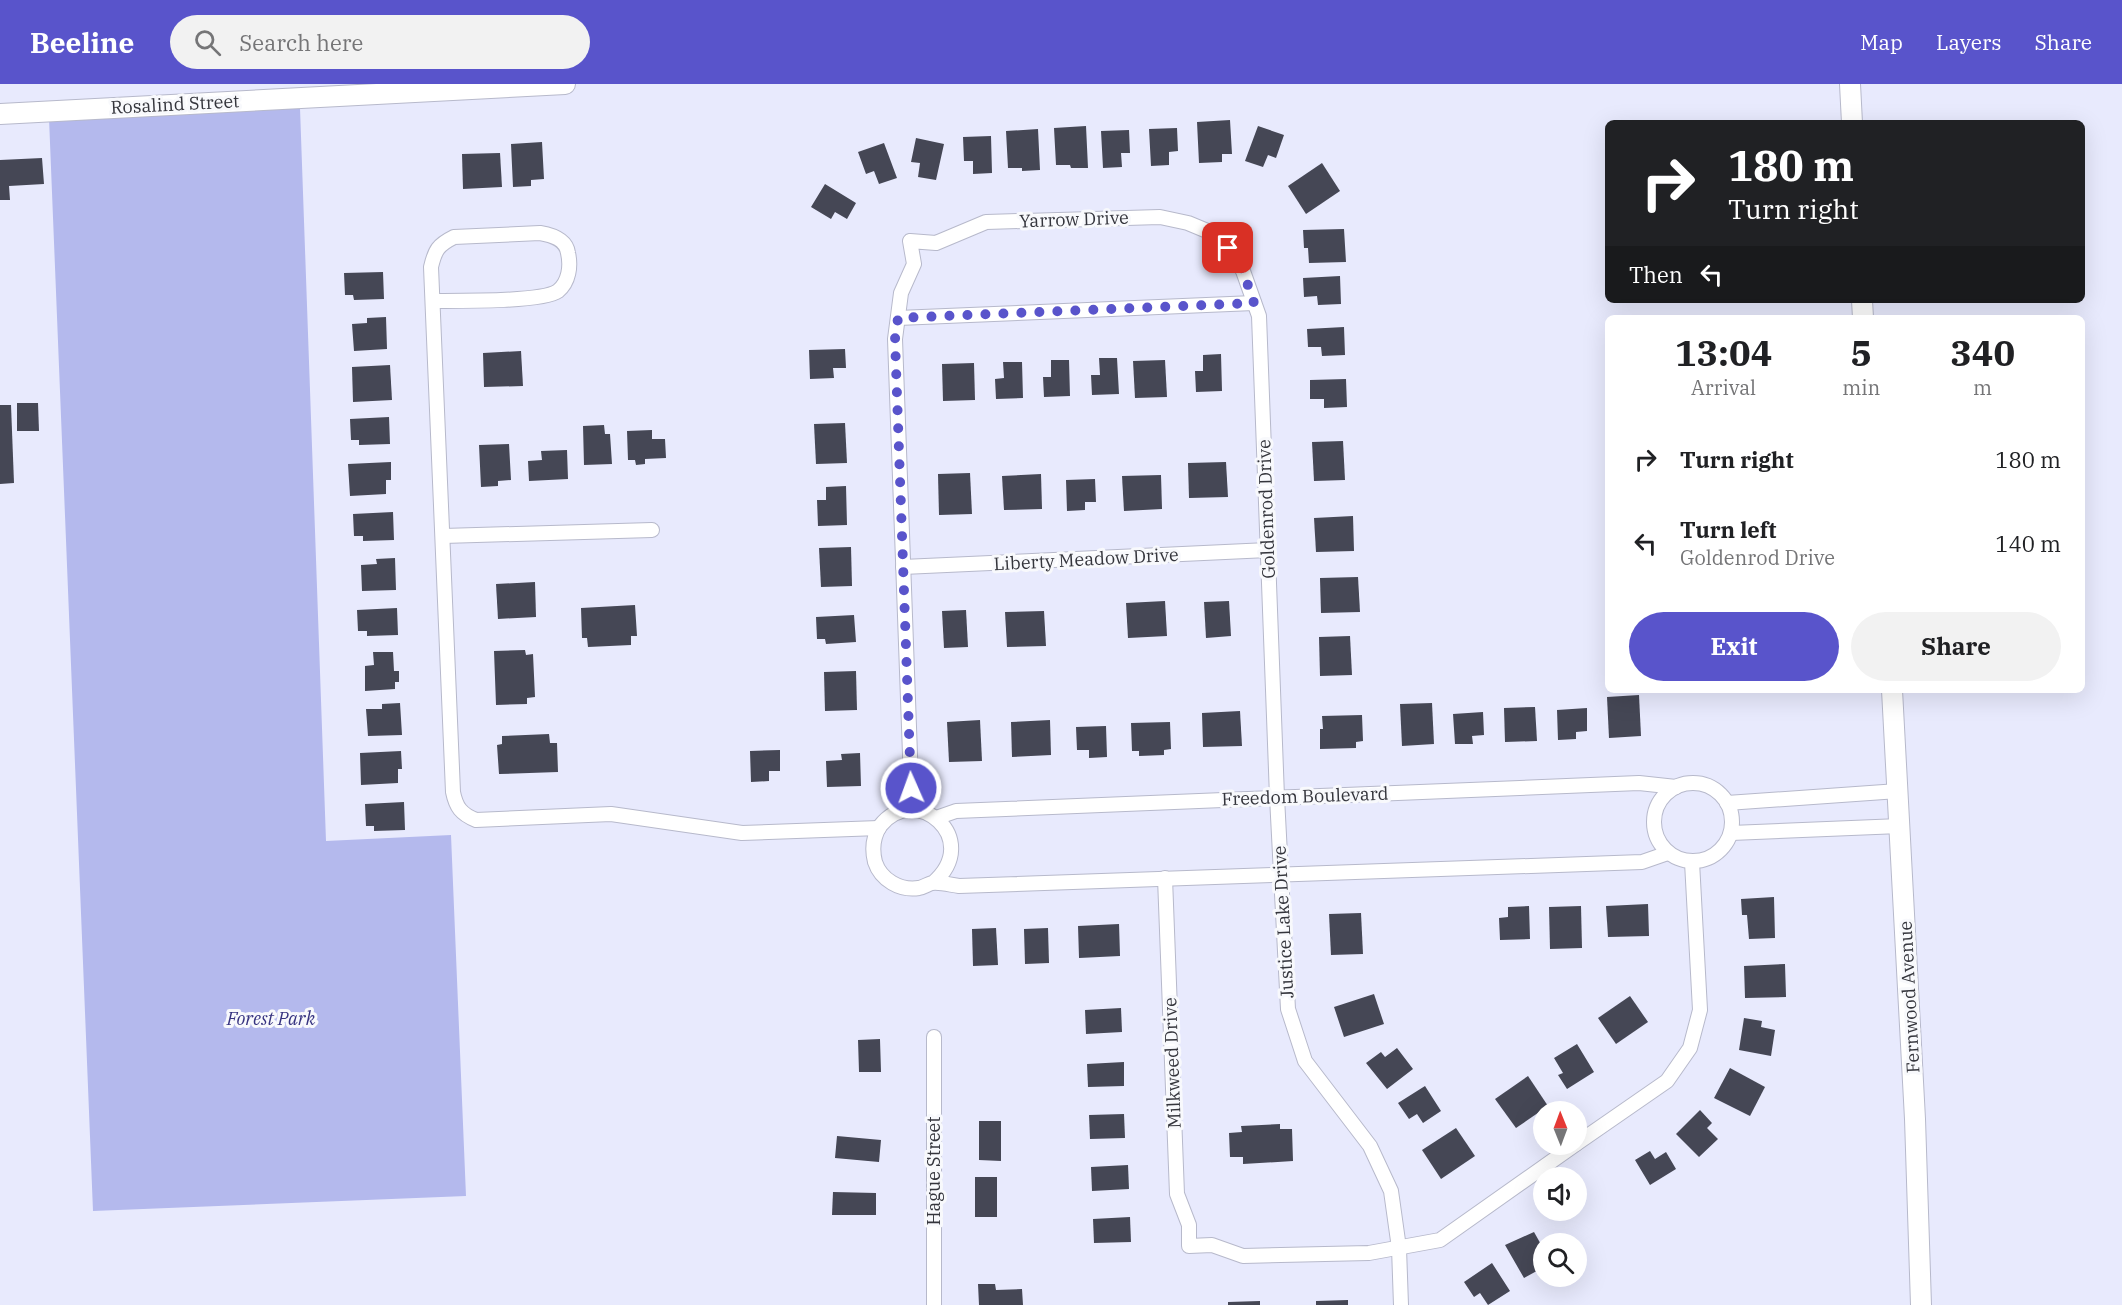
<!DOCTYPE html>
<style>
:root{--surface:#fff;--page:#f2f2f2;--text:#202124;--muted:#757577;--accent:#5954cb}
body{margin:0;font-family:"IBM Plex Serif",serif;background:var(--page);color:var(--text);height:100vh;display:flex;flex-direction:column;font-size:22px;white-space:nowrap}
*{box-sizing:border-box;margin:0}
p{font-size:20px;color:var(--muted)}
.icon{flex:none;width:33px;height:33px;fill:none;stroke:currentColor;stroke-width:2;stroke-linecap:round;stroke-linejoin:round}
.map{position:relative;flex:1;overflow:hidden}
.details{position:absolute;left:1605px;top:231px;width:480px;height:378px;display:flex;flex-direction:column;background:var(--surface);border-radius:9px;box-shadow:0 6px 24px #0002}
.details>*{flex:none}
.top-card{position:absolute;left:1605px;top:36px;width:480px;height:183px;border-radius:9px;box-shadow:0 6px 24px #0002;background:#202124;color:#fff;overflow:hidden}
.needle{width:39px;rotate:359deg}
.tools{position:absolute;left:1533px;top:1017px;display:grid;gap:12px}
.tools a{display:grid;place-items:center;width:54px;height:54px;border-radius:50%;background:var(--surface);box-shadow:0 6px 24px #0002;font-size:30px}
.pin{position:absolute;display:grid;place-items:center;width:51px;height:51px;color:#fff;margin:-26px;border-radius:12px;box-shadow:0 3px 9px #0006}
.me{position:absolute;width:66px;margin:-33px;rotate:358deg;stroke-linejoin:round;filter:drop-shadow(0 0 4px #0008)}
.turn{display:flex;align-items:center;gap:21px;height:126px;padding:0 24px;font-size:27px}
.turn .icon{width:78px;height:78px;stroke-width:2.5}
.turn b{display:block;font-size:42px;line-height:51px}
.then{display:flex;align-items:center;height:57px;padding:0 24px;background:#0003;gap:12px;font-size:22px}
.eta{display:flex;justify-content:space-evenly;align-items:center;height:102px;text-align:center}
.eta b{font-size:36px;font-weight:700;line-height:42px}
.primary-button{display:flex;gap:12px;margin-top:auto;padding:12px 24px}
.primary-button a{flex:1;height:69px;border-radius:36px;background:var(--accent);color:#fff;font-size:24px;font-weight:700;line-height:69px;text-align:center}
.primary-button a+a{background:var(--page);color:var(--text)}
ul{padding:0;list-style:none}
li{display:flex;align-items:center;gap:18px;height:84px;padding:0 24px}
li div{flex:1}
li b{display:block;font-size:22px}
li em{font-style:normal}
header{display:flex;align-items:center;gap:36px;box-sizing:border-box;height:84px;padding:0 30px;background:var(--accent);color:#fff}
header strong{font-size:28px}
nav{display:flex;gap:33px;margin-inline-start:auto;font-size:21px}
.search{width:420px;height:54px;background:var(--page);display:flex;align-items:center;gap:15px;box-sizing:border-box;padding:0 21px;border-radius:33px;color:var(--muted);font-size:22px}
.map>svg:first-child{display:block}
.green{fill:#b4b9ed}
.building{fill:#454755}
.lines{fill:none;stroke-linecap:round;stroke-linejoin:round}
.street-casing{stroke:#b7b9cb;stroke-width:16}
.secondary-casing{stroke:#b7b9cb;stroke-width:22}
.street{stroke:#fff;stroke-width:14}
.secondary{stroke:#fff;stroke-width:20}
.route{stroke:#5954cb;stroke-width:10;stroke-dasharray:0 18}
.labels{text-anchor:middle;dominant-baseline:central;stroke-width:6;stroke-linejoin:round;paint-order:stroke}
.street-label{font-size:18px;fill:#34353c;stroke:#f8f9fc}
.park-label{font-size:18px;font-style:italic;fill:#363380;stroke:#f8f9fc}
</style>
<header>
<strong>Beeline</strong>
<div class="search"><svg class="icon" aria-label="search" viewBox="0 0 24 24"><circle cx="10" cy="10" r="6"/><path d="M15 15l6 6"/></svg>Search here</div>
<nav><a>Map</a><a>Layers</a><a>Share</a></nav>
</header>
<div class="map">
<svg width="2122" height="1221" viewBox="0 0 2122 1221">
<rect width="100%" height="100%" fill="#e8eafd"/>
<polygon class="green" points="300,24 326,757 451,751 466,1112 93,1127 49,34"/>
<g class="building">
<polygon points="1230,36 1232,70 1222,70 1222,78 1199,79 1197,38"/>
<polygon points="1086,42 1088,84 1071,84 1070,81 1056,81 1054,44"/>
<polygon points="1258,42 1284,51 1276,74 1268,71 1263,83 1245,77"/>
<polygon points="1177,44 1178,67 1169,68 1169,81 1151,82 1149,45"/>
<polygon points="1038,45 1040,86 1022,87 1022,84 1008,84 1006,47"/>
<polygon points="1129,46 1130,69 1121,69 1122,83 1103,84 1101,47"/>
<polygon points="991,52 992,89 973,90 973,77 964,77 963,53"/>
<polygon points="916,54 944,60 936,96 918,93 920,79 911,78"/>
<polygon points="542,58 544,95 531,96 531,102 513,103 511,60"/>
<polygon points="884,59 897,94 879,100 874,87 866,90 858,68"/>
<polygon points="500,69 502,103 463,105 462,70"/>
<polygon points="42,74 44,100 9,102 10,116 0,116 0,76"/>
<polygon points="1322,79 1340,107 1306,130 1288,102"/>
<polygon points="825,100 856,119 847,135 835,128 831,135 811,123"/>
<polygon points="1344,145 1346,178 1309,179 1308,164 1304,164 1303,146"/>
<polygon points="383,188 384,215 354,216 353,211 345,211 344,189"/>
<polygon points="1340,192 1341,220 1318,221 1317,212 1304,213 1303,194"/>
<polygon points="386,233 387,265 354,267 352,240 367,239 367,234"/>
<polygon points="1344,243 1345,271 1322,272 1321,263 1308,263 1307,245"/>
<polygon points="845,265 846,284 833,284 834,294 810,295 809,266"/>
<polygon points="521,267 523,302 484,303 483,269"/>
<polygon points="1221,270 1222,307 1196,308 1195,287 1203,287 1203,271"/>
<polygon points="1099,274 1117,274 1119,310 1092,311 1091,291 1100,291"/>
<polygon points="1051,276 1069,276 1070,312 1044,313 1043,293 1051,293"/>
<polygon points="1165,276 1167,313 1135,314 1133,277"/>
<polygon points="1003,278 1022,278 1023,314 996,315 995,295 1004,294"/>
<polygon points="974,279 975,316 943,317 942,280"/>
<polygon points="390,281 392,316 353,318 352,283"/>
<polygon points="1346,295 1347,323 1324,324 1324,315 1310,315 1310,296"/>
<polygon points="17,319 38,319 39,347 17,347"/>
<polygon points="0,321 11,321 14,399 0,400"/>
<polygon points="389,333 390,360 359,361 359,356 351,356 350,335"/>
<polygon points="845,339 847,379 816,380 814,340"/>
<polygon points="604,341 605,350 610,350 612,380 584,381 583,342"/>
<polygon points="652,346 652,355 665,355 666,374 645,375 645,380 636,381 635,376 628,376 627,347"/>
<polygon points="1343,357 1345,396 1314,397 1312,358"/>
<polygon points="509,360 511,396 498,397 498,402 481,403 479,361"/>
<polygon points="567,366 568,395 529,397 528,377 542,376 541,367"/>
<polygon points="391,378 391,396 386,396 386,410 350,412 348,380"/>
<polygon points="1226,378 1228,413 1189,414 1188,379"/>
<polygon points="970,389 972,430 939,431 938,390"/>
<polygon points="1041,390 1042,425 1004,426 1002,392"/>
<polygon points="1161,391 1162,425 1124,427 1122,392"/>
<polygon points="1095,395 1096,418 1085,418 1085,426 1067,427 1066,396"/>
<polygon points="846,402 847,441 818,442 817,416 826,416 826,403"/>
<polygon points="393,428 394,456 363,457 363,452 354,452 353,430"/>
<polygon points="1353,432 1354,467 1316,468 1314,434"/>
<polygon points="851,463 852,502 821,503 819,464"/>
<polygon points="395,474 396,506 362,507 361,481 377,480 376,475"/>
<polygon points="1358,493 1360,528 1321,529 1320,494"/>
<polygon points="535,498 536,533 498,535 496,500"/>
<polygon points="1165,517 1167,552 1128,554 1126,519"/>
<polygon points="1229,517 1231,552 1206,554 1204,518"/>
<polygon points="635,521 637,552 631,552 631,561 588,563 587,554 582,554 581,524"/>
<polygon points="397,524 398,551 367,552 367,547 358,547 357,526"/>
<polygon points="966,526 968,563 944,564 942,527"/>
<polygon points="1044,527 1046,562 1007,563 1005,528"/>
<polygon points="854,531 856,558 826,560 825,555 817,555 816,533"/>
<polygon points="1350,552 1352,591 1320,592 1319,553"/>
<polygon points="525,566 526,571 533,570 535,613 527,614 527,620 496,621 494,567"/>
<polygon points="373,568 393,568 394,587 399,587 399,598 395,598 395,605 365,607 365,582 374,581"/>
<polygon points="856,587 857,626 825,627 824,588"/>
<polygon points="1639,611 1641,652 1609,654 1607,613"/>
<polygon points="400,619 402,651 368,652 366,625 382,625 382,620"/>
<polygon points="1432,619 1434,660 1402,662 1400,620"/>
<polygon points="1535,623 1537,657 1505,658 1504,624"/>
<polygon points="1587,624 1587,647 1576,648 1576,655 1558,656 1557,626"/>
<polygon points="1240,627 1242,662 1203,663 1202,629"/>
<polygon points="1483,628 1484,651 1472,652 1473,660 1455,660 1453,630"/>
<polygon points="1362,631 1363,657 1356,658 1356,664 1320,665 1320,645 1323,645 1322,632"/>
<polygon points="980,636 982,677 949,678 947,638"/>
<polygon points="1050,636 1051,671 1012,673 1011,638"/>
<polygon points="1170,638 1171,665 1164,666 1164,671 1139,672 1139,667 1132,667 1131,639"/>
<polygon points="1106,642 1107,673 1089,674 1089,666 1077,666 1076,643"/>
<polygon points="549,650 550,659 557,659 558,688 499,690 497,661 502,660 502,652"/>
<polygon points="780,666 780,687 769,687 769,697 751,698 750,667"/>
<polygon points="401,667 402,685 398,685 398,699 361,701 360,669"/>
<polygon points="860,669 861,702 827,703 826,677 842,676 841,670"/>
<polygon points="404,718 405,746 374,747 374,742 366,742 365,720"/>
<polygon points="1774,813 1775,854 1749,855 1747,831 1742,831 1741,815"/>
<polygon points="1648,820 1649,852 1608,853 1606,822"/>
<polygon points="1529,822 1530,855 1500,856 1499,834 1508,833 1508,823"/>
<polygon points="1581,822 1582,864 1550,865 1549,823"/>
<polygon points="1361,829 1363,870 1331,871 1329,830"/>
<polygon points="1119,840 1120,872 1079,874 1078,842"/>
<polygon points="996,844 998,881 973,882 972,845"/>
<polygon points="1048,844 1049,879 1025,880 1024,845"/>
<polygon points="1785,880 1786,913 1745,914 1744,882"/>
<polygon points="1374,910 1384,940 1344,953 1334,923"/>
<polygon points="1630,912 1648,938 1616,960 1598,934"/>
<polygon points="1121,924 1122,948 1086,950 1085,926"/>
<polygon points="1744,934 1762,937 1761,943 1775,946 1771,972 1739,966"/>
<polygon points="880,955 881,988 859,988 858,956"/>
<polygon points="1577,960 1594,988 1567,1005 1558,991 1563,989 1554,974"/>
<polygon points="1397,964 1413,985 1387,1005 1366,979 1381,968 1385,973"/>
<polygon points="1124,978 1124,1002 1088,1003 1087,980"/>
<polygon points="1730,984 1765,1003 1750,1032 1714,1014"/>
<polygon points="1528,992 1548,1022 1516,1044 1495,1015"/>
<polygon points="1425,1002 1441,1027 1423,1039 1417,1030 1409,1035 1398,1019"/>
<polygon points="1700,1026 1712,1039 1707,1044 1718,1055 1699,1073 1676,1050"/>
<polygon points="1124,1030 1125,1054 1090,1055 1089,1031"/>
<polygon points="979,1037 1001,1037 1001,1077 979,1076"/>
<polygon points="1280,1040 1280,1045 1292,1045 1293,1077 1243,1080 1243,1073 1230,1073 1229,1049 1242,1048 1241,1042"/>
<polygon points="1456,1044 1475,1072 1441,1095 1422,1066"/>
<polygon points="837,1052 881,1056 879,1078 835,1074"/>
<polygon points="1650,1067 1655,1075 1666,1068 1676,1085 1650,1101 1635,1076"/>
<polygon points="1128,1081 1129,1105 1092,1107 1091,1083"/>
<rect x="975" y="1093" width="22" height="40"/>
<polygon points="833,1108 876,1109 876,1131 832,1131"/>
<polygon points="1130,1133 1131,1158 1094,1159 1093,1135"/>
<polygon points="1534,1148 1543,1164 1539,1166 1544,1174 1544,1183 1524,1194 1505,1161"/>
<polygon points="1492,1179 1510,1207 1488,1221 1480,1209 1474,1213 1464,1198"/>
<polygon points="978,1200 995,1200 996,1206 1022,1205 1023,1221 979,1221"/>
<polygon points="1348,1216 1348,1221 1316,1221 1316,1217"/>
<polygon points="1260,1217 1260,1221 1228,1221 1228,1218"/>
</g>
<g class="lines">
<g class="street-casing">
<g id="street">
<polyline points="1239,148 1228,164 1243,187 1259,232 1277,713 1288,925 1305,977 1370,1062 1391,1107 1399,1164 1401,1221"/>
<path d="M 433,217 C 455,217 543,218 558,207 C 569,198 571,182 568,169 C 566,155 552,151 540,149 L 454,153 C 438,161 435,166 431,183 L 453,708 C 456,723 461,730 476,736 L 611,730 L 742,749 L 879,744"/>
<polyline points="898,234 1254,219"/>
<polyline points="443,452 652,446"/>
<polyline points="903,483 1268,466"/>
<circle cx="1693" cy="738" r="39"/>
<polyline points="1727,719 1898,707"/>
<polyline points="912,726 895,255 901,209 914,180 910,157 936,159 986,138 1160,133 1188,139 1212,149 1239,148"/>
<polyline points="936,734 956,727 1639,699 1676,703"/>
<polyline points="1731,749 1900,742"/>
<polyline points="1165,794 1177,1110 1189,1141 1189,1162 1212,1161 1243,1172 1369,1169 1440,1156 1576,1060"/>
<path d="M 933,799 C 984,755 915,697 880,742 C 873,753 872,766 875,778 C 881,796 900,807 919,804 C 924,803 928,800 932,799 C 940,798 951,801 959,802 L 1642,778 L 1668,769"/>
<polyline points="1576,1060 1667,997 1690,964 1700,926 1692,778"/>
<polyline points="934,1221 934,953"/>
</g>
</g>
<g class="secondary-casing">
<g id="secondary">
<polyline points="1850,0 1852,39"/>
<polyline points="0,30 565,0"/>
<polyline points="1862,216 1863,234"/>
<polyline points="1892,606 1915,1035 1921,1221"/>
</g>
</g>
<use href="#street" class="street"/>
<use href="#secondary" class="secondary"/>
</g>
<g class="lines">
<polyline class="route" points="911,704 895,255 898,234 1254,219 1243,187 1228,164"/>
</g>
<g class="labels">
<g class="street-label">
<text transform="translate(175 20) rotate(-3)">Rosalind Street</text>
<text transform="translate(1074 135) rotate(-2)">Yarrow Drive</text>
<text transform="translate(1266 425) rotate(-92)">Goldenrod Drive</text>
<text transform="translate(1086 475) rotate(-3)">Liberty Meadow Drive</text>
<text transform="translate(1305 712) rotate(-2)">Freedom Boulevard</text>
<text transform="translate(1283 838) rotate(-93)">Justice Lake Drive</text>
<text transform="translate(1909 913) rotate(-93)">Fernwood Avenue</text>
<text transform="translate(1172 979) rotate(-92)">Milkweed Drive</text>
<text transform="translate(933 1087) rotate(-90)">Hague Street</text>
</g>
<g class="park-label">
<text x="271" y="934">Forest Park</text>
</g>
</g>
</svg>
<div class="tools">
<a><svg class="needle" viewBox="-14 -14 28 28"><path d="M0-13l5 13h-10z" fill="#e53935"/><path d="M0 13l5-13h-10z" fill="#757577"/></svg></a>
<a><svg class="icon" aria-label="sound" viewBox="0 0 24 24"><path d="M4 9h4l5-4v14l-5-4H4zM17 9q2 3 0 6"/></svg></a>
<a><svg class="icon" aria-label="search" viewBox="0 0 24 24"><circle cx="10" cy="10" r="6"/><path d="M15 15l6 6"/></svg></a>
</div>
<div class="pin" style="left:1228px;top:164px;background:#d93025"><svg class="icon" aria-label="arrive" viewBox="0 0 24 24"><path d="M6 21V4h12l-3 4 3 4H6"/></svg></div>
<svg class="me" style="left:911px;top:704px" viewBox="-20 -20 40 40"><circle r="17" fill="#5954cb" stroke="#fff" stroke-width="3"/><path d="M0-11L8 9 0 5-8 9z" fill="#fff"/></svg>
<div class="top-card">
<div class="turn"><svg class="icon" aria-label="right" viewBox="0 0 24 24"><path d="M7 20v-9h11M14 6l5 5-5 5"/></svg><div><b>180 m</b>Turn right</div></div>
<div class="then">Then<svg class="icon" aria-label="left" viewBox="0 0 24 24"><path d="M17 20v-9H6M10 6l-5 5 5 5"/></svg></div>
</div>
<section class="details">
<div class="eta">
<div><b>13:04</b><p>Arrival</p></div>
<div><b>5</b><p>min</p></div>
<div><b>340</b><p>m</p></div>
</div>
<ul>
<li><svg class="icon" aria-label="right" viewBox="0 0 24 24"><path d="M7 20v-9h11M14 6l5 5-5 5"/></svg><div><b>Turn right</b></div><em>180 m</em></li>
<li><svg class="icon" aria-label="left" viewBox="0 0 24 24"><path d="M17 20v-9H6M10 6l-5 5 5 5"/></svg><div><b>Turn left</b><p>Goldenrod Drive</p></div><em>140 m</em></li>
</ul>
<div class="primary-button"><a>Exit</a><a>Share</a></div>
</section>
</div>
